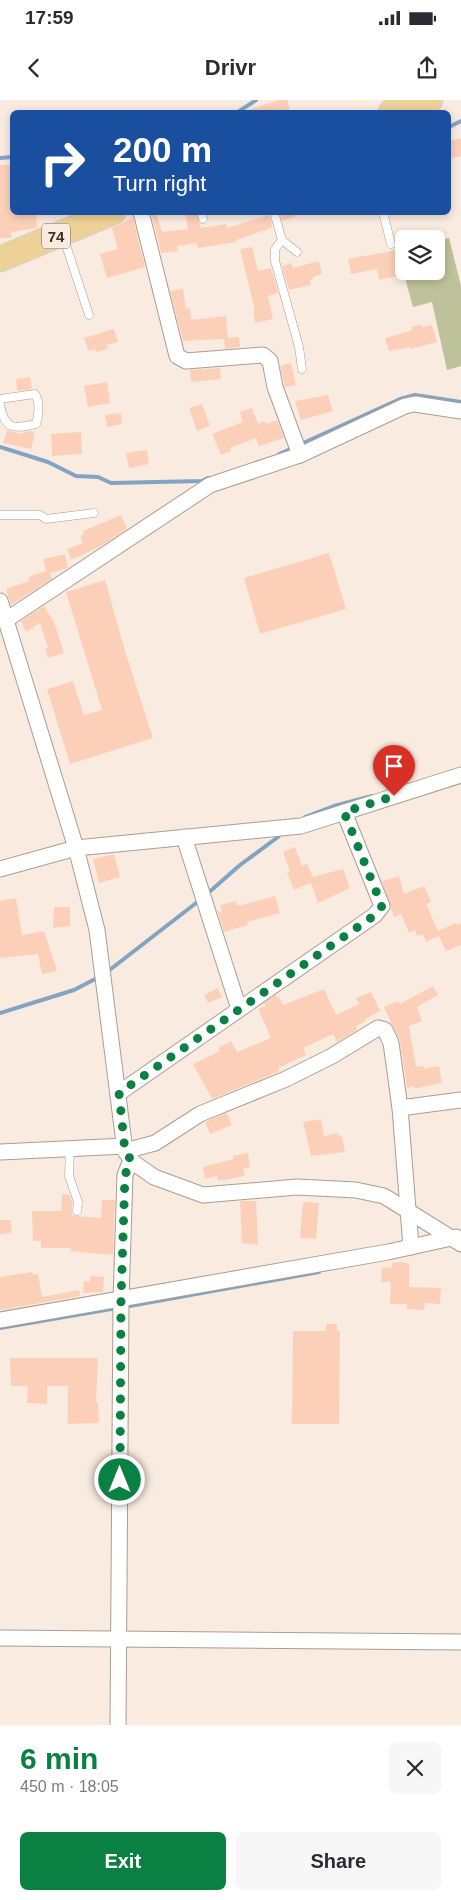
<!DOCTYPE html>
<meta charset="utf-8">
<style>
:root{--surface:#fff;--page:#f7f7f7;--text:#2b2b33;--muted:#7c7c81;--accent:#0b8043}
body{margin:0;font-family:Arial,sans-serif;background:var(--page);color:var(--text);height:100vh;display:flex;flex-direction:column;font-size:19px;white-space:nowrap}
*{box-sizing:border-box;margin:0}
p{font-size:16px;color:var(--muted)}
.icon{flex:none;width:28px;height:28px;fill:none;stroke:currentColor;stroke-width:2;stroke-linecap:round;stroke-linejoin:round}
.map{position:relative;height:1625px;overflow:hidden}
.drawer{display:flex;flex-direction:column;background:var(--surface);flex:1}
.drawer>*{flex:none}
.guide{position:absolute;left:10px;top:10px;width:441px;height:105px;border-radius:8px;box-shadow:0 2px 8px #0003;background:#1a4fa0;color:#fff;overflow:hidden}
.controls{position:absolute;left:395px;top:130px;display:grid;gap:10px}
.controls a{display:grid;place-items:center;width:50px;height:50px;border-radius:8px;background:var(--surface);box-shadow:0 2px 8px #0003;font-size:25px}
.pin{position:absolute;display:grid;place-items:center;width:42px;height:42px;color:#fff;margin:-51px -21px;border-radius:50% 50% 50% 0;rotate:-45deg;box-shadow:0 0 5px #0007}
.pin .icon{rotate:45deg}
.me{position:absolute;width:55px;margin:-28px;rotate:0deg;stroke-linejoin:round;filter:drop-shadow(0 0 4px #0008)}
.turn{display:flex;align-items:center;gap:18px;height:105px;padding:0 20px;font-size:22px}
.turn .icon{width:65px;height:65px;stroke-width:2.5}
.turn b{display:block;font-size:35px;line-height:42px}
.round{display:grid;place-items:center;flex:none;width:52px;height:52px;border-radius:8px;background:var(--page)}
.headline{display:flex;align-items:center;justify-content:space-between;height:85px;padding:0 20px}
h1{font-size:30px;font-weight:700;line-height:38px;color:var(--accent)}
.button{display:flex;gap:10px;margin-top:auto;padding:10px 20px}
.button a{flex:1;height:58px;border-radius:8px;background:var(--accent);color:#fff;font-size:20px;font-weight:700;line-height:58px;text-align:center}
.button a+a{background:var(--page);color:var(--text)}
.status{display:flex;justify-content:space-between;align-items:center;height:35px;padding:0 25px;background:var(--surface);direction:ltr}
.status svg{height:14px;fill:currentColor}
header{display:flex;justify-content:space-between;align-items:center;height:65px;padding:0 20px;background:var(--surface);font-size:22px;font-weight:700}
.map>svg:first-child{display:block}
.green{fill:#bec29a}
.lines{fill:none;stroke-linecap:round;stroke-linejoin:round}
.stream{stroke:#82a4c3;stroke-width:4}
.building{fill:#fcd0b8}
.lane-casing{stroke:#aa9d92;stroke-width:9}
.street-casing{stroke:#aa9d92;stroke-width:17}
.primary-casing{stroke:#d3d1d1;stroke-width:27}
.lane{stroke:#fff;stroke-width:8}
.street{stroke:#fff;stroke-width:15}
.primary{stroke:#eed196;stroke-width:25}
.route{stroke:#0b8043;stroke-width:9;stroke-dasharray:0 16.2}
.labels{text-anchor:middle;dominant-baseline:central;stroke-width:5;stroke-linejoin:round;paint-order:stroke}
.shield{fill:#faebe0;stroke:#716862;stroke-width:1}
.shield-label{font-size:15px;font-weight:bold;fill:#36302c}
</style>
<div class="status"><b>17:59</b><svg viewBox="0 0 49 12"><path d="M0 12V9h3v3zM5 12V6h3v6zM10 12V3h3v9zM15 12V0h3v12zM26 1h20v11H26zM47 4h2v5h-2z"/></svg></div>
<header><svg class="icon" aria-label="back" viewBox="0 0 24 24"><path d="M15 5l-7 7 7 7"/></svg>Drivr<svg class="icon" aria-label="share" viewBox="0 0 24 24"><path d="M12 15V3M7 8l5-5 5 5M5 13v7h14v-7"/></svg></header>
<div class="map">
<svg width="461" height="1625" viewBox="0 0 461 1625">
<rect width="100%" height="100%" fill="#faebe0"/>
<polygon class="green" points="449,138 461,186 461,266 447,270 432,202 413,207 402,167 404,171 436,171 436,141"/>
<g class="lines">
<g class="stream">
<polyline points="238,12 256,0"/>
<polyline points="449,27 461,21"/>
<polyline points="0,58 12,57"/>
<polyline points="299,345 400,299 415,295 461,302"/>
<polyline points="0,347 48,362 76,376 98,377 111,383 202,381 208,378"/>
<polyline points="279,354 293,348"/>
<polyline points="305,717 334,706 372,696"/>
<polyline points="207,794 240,765 278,737 282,731"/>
<polyline points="107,872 200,800"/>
<polyline points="0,913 74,890 99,877"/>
<polyline points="124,1207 319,1172"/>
<polyline points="0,1228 117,1208"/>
</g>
</g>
<g class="building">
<polygon points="279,0 287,0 290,9 280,12 250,12 249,10"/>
<polygon points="461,38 461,56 449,59 449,41"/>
<polygon points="0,65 11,65 11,112 36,112 37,128 11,132 12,138 0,138"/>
<polygon points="151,112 156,112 162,132 188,129 185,112 196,112 201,128 226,124 227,128 269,115 272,125 271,128 236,140 236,142 198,148 197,143 177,146 178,151 161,153"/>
<polygon points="294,112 295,117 282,121 280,113"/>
<polygon points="133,118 145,167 107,178 100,154 118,149 112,128"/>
<polygon points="252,147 258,171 271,168 278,193 268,196 273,219 255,223 253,211 255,211 240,149"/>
<polygon points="404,149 404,164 400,165 402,175 379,180 377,169 351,174 348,159"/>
<polygon points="319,161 322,174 313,177 313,179 310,180 311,185 289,190 282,166 292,163 293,168"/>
<polygon points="183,189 186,209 190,208 191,220 226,216 228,238 239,237 240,247 225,249 224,239 183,241 170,191"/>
<polygon points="421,224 422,227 432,225 437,242 411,249 411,247 389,251 385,238 407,232 412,230 411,227"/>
<polygon points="114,229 118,242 106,245 108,249 96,252 95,249 88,251 84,238"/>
<polygon points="291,263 296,285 285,287 280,266"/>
<polygon points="220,268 221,279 191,282 190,270"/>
<polygon points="30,277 32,289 17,291 16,279"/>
<polygon points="107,282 110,303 88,307 84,286"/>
<polygon points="328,295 333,311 301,320 295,301"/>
<polygon points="202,304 210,326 197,331 189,308"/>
<polygon points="252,308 258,324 264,321 266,324 277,320 284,338 259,346 256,338 230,348 231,351 221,355 212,334 243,322 240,312"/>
<polygon points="121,313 122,324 107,327 105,315"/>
<polygon points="7,330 20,334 29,331 35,333 31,349 3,343"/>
<polygon points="81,332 82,354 52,356 51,334"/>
<polygon points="147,350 149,364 129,368 126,353"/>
<polygon points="121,415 127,429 101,446 71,460 67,449 83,443 80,436 84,434 83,431"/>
<polygon points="329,453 346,509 260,534 244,478"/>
<polygon points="65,454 68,468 50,473 52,479 11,505 6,489 29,481 28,477 46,471 43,459"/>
<polygon points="105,480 126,554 153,638 70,664 47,589 73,581 84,615 102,610 66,492"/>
<polygon points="44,506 54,522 64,553 48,558 45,549 48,548 40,523 26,532 21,521"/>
<polygon points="295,747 302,766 307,764 313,777 343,769 350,788 318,803 311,783 294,790 287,773 290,771 283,752"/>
<polygon points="114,754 120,777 99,783 93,759"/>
<polygon points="399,776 404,794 424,786 431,802 426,804 438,831 456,823 457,825 461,823 461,845 446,851 439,836 426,842 423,834 417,836 415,830 409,833 401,814 394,817 382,781"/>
<polygon points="275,796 280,813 247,822 248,825 224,832 218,812 222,811 220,805 236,801 237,805 242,805"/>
<polygon points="16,798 22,835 44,831 57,871 42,874 38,854 0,858 0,801"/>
<polygon points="54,807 70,807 70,826 53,828"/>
<polygon points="433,886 438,895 417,907 422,921 409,926 416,967 424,966 424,969 439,966 442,983 414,989 414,986 407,988 400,941 384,907 398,901 400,904"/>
<polygon points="218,888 222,897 208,903 204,895"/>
<polygon points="324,889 336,915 359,904 356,898 371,892 380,911 365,919 366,921 356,926 357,930 337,942 333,934 303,948 306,955 278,968 280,971 212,999 193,964 220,951 218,948 231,941 237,952 271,938 258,909 266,906 264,903 276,895 277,898 279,897 283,905"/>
<polygon points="227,1013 232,1025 210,1034 205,1022"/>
<polygon points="321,1019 324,1036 338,1033 338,1036 342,1035 345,1052 311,1056 303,1022"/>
<polygon points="248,1053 250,1067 243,1069 245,1076 218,1081 217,1076 205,1079 203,1067 234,1059 233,1056"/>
<polygon points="62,1094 70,1095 72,1103 72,1115 76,1116 101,1118 102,1100 115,1100 113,1155 70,1151 71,1148 41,1148 41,1141 33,1141 32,1111 61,1111"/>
<polygon points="240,1101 256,1101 258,1145 242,1143"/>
<polygon points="303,1102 319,1103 316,1139 300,1138"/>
<polygon points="0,1120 11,1120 11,1133 0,1134"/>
<polygon points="398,1162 409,1163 409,1187 441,1188 440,1204 425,1203 424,1210 406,1209 407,1204 390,1204 391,1185 390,1182 381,1182 382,1167 392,1168 392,1163"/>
<polygon points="32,1172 33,1175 38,1174 42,1197 79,1190 80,1196 0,1210 0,1177"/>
<polygon points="90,1176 104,1177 103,1192 83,1193 84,1181 90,1182"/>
<polygon points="326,1224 337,1224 337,1231 340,1231 339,1324 292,1324 293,1231 326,1231"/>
<polygon points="10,1258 98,1258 96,1302 98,1302 99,1323 68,1324 68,1286 47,1286 47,1304 27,1303 28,1286 11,1286"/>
</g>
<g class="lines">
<g class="lane-casing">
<g id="lane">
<polyline points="201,112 203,119"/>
<polyline points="274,112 282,140 275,149 275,161 299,247 302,269"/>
<polyline points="383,112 391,144"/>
<polyline points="63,136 89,215"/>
<polyline points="282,140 297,152"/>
<path d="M 0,299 L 35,294 C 40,301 39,316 36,324 C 13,329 5,330 0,305"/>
<polyline points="0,415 40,415 46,419 94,413"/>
<polyline points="70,1048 69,1076 78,1102 77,1111"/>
</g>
</g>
<g class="street-casing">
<g id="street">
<polyline points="141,112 177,256 186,261 263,255 270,261 275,287 300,355"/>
<polyline points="0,501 76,748 97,830 125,1051 134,1063 154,1077 203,1095 297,1087 356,1090 384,1096 461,1144"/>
<polyline points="6,520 210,385 300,355 405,306 415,304 461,311"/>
<polyline points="184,737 239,909"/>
<polyline points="0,769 76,748 301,726 461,675"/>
<polyline points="119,993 375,815 382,806 344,712"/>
<polyline points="400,1008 461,1000"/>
<polyline points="125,1051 155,1043 200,1014 286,979 332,956 378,928 385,930 391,943 400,1008 411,1147"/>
<polyline points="0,1052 125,1046"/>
<polyline points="0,1220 388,1152 456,1137"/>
<polyline points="0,1538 461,1542"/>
<polyline points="118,1625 121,1200 125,1075 131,1060"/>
</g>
</g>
<g class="primary-casing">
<g id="primary">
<polyline points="391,12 430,0"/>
<polyline points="0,159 113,112"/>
</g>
</g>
<use href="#lane" class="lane"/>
<use href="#street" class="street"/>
<use href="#primary" class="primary"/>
</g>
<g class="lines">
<polyline class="route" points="120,1380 121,1200 125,1075 131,1060 125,1051 119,993 375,815 382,806 344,712 394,696"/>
</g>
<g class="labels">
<rect class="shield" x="42" y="123.5" width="28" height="25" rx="4"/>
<g class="shield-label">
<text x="56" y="136">74</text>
</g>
</g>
</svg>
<div class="controls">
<a><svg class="icon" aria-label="layers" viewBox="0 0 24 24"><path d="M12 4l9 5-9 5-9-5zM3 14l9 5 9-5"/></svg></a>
</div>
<div class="pin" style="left:394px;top:696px;background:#d93025"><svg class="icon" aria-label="arrive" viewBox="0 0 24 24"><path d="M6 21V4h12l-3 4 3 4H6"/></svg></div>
<svg class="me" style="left:120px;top:1380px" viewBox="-20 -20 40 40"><circle r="17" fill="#0b8043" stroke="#fff" stroke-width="3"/><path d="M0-11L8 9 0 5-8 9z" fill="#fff"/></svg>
<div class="guide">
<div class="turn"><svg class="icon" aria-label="right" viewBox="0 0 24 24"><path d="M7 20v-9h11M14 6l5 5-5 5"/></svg><div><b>200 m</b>Turn right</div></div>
</div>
</div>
<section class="drawer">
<div class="headline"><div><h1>6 min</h1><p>450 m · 18:05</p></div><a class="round"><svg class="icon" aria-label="close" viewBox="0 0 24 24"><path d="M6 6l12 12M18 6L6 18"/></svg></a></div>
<div class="button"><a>Exit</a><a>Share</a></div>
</section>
